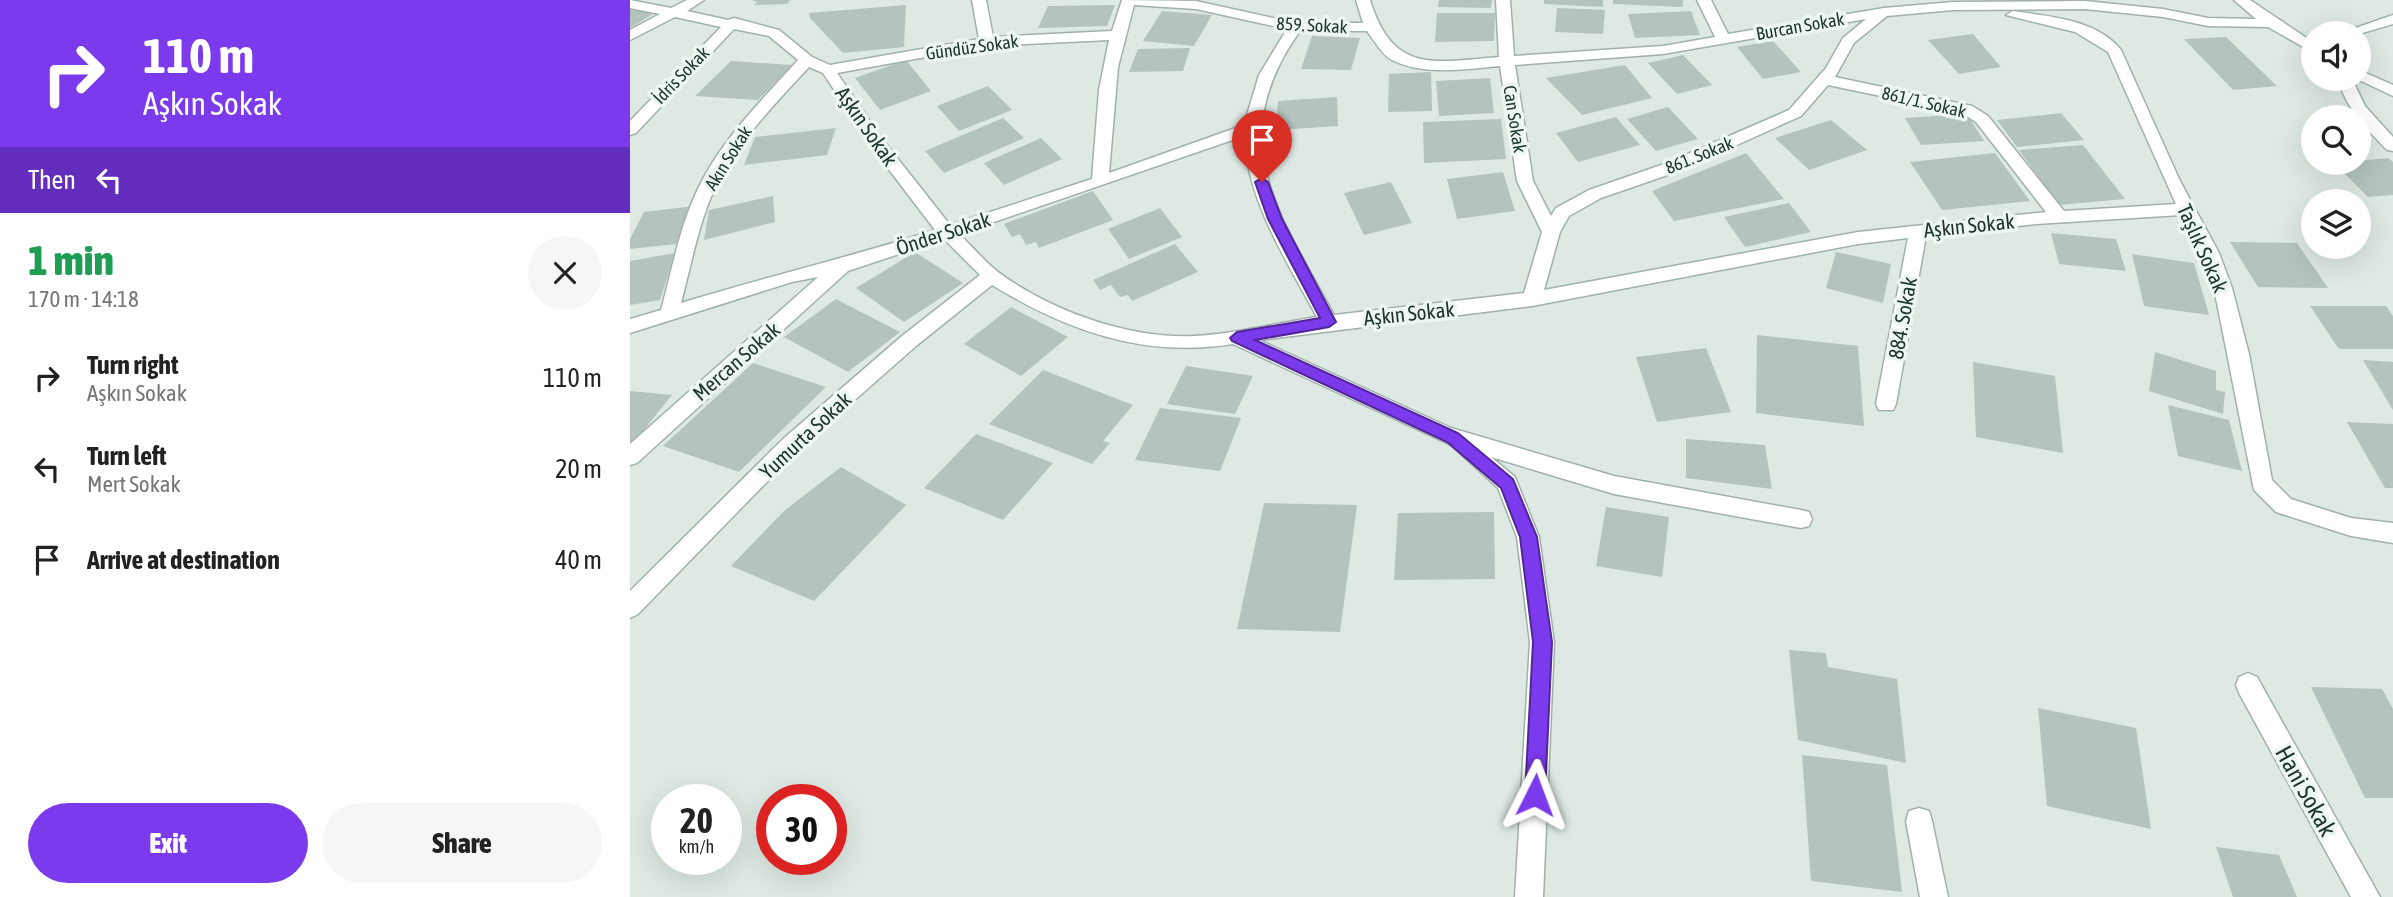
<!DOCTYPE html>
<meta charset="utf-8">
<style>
:root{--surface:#fff;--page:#f6f6f6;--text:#222;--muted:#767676;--accent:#7c3aed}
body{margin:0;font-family:"Asap Condensed",sans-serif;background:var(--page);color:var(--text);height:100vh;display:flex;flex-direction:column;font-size:26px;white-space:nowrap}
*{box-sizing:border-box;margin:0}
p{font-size:23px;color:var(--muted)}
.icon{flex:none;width:38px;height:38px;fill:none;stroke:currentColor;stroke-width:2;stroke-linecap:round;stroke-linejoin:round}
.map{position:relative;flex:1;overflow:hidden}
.panel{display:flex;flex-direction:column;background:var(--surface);width:630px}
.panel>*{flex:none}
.banner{background:#7c3aed;color:#fff;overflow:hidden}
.tools{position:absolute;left:1671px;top:21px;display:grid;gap:14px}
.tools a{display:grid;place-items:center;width:70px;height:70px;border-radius:50%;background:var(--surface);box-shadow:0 7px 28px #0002;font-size:35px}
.speed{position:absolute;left:21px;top:784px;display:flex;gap:14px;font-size:35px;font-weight:700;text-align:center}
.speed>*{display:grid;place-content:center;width:91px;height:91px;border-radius:50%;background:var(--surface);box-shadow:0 7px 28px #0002;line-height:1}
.speed small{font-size:18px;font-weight:400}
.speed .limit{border:10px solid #d22;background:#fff;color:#111}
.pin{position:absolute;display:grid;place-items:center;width:60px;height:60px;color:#fff;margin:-72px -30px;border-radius:50% 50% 50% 0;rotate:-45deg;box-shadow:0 0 7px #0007}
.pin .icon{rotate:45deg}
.me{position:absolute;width:77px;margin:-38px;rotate:3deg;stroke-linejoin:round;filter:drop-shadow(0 0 5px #0008)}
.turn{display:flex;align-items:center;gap:24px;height:147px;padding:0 28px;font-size:32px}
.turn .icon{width:91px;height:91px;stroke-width:2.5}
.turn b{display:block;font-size:49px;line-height:60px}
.then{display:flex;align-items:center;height:66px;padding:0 28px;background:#0003;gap:14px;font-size:26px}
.round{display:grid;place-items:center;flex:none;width:74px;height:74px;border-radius:37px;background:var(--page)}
.summary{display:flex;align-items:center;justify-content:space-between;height:119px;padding:0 28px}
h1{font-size:42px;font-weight:800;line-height:52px;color:#1e9e55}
.primary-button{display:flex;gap:14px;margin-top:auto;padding:14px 28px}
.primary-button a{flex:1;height:80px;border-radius:42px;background:var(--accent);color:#fff;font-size:28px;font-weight:800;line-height:80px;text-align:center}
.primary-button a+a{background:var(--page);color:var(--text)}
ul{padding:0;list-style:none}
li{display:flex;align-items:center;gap:21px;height:91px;padding:0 28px}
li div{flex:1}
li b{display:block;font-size:26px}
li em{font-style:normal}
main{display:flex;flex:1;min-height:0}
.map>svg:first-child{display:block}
.building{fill:#b4c3bd}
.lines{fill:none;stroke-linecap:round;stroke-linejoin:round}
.minor-casing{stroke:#a1b0ab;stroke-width:3}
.minor{fill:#fff;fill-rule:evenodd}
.route{fill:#7c3aed;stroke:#51269a;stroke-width:2}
.labels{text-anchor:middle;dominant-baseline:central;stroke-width:7;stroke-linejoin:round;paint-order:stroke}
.far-street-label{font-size:18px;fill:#203731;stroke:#eef6f2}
.street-label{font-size:21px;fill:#203731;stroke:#eef6f2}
.near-street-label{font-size:24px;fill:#203731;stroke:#eef6f2}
</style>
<main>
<section class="panel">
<div class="banner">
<div class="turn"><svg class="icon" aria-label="right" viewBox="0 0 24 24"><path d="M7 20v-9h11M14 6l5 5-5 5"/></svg><div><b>110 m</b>Aşkın Sokak</div></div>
<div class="then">Then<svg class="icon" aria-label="left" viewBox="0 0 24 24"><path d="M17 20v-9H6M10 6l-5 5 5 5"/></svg></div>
</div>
<div class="summary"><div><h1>1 min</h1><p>170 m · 14:18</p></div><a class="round"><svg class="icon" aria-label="close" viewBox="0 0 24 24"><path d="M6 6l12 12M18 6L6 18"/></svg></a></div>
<ul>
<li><svg class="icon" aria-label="right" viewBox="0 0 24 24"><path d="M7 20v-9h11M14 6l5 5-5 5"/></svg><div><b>Turn right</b><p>Aşkın Sokak</p></div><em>110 m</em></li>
<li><svg class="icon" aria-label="left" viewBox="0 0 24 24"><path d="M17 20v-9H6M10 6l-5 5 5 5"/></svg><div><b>Turn left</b><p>Mert Sokak</p></div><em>20 m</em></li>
<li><svg class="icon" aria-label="arrive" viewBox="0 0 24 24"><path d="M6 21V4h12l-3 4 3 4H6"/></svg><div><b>Arrive at destination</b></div><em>40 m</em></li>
</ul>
<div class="primary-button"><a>Exit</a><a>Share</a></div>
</section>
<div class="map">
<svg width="1763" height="897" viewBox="0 0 1763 897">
<rect width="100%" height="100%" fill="#dee9e4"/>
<g class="building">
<polygon points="122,0 160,0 157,4 124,5 127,2"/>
<polygon points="809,0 862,0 861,8 808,7"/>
<polygon points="914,0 973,0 973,7 914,4"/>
<polygon points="983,0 1053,0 1053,7 983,4"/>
<polygon points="276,5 274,47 213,53 180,18 179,13"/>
<polygon points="485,5 477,26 408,28 418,6"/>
<polygon points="927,8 975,10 973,34 925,32"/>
<polygon points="0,9 23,14 0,28"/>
<polygon points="532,11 582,15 564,46 513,41"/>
<polygon points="1061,11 1070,35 1005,38 998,14"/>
<polygon points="807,13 865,13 864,41 805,42"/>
<polygon points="1343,34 1371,67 1329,74 1298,40"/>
<polygon points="682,36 730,38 721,70 671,69"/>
<polygon points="1596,37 1647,86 1603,90 1554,39"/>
<polygon points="1143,41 1171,72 1133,79 1107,47"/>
<polygon points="560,48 553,71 499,72 508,49"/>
<polygon points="1053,55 1082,85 1047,94 1018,63"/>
<polygon points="276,60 301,91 250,110 225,78"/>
<polygon points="101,61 162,65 128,100 65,96"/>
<polygon points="995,65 1022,98 952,115 916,78"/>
<polygon points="801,72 802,111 758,112 759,74"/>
<polygon points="860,78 864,113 809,116 806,81"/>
<polygon points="358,86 382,110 329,131 307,106"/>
<polygon points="707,97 708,126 646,130 648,101"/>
<polygon points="1038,107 1068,139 1026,151 997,119"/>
<polygon points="1431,113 1454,140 1387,147 1367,120"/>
<polygon points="1337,114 1354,141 1291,145 1275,118"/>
<polygon points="986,117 1010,145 948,162 926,133"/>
<polygon points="373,118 394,138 314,173 295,151"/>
<polygon points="871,119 876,159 794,163 793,122"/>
<polygon points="1201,120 1237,150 1179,170 1145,138"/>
<polygon points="206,128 197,155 114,165 125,137"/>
<polygon points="411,138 432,159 374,185 354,163"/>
<polygon points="1453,145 1495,199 1429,205 1389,150"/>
<polygon points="1116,153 1154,199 1044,221 1022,191"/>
<polygon points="1365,153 1400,201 1312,210 1280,162"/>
<polygon points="1758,158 1763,162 1763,195 1738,197 1704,163"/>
<polygon points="873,172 885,211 827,219 817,179"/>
<polygon points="761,182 782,223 734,235 714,193"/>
<polygon points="463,191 483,220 409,248 406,242 396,245 390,234 382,237 374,224"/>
<polygon points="143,196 145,222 74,240 79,210"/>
<polygon points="1159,203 1181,232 1115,247 1094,217"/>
<polygon points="64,206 46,244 0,249 0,239 14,212"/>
<polygon points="530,208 552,237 499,259 478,229"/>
<polygon points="1421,233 1486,239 1496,271 1429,264"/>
<polygon points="1600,242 1667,243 1698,288 1628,287"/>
<polygon points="545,244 568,272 502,301 498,295 490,297 481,285 470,290 463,280"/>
<polygon points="285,252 333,283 274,322 226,288"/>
<polygon points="1206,252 1261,264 1253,303 1196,288"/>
<polygon points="45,253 30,300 0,305 0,261"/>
<polygon points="1502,254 1564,263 1579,315 1514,306"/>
<polygon points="206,299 270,332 218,372 154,337"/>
<polygon points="1680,306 1756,306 1763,316 1763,349 1709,349"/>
<polygon points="381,307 438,337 391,376 334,344"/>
<polygon points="1127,335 1228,346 1234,426 1126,413"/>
<polygon points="1076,348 1101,412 1027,422 1006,357"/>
<polygon points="1525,352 1586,371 1586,390 1595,392 1593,414 1519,391"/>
<polygon points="1733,360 1763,362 1763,410"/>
<polygon points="1343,362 1425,376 1433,453 1346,437"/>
<polygon points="123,363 196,387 109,472 33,446"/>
<polygon points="556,366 623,376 605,414 537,404"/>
<polygon points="413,370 503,405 473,441 480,443 462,464 359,424"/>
<polygon points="0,391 42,395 0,447"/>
<polygon points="1538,405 1599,420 1612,471 1548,456"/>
<polygon points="530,408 611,418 590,471 505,460"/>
<polygon points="1717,422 1763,424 1763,488 1755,488"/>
<polygon points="346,434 423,463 373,520 294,488"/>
<polygon points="1056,439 1135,445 1142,489 1056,478"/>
<polygon points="211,467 276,505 184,601 101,566 154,511"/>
<polygon points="634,503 727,505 710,632 607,629"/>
<polygon points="976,507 1039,517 1032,577 966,566"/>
<polygon points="864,512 865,579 764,580 768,513"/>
<polygon points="1159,650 1196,653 1198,667 1267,679 1276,763 1168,740"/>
<polygon points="1681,687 1752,689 1763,709 1763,798 1735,798"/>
<polygon points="1408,708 1506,728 1521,829 1417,806"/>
<polygon points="1172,755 1257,765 1272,892 1181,881"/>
<polygon points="1586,847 1649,855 1667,897 1603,897"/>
</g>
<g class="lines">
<g class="minor-casing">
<g id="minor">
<path d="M 0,0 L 41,8 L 57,0 L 74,0 L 57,11 L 98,20 L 104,18 L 149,30 L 182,57 L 200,65 L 349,39 L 342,0 L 356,0 L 363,37 L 482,31 L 492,0 L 566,1 L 666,23 L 733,23 L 726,0 L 740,0 C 763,75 804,62 869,57 L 866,0 L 880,0 L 884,56 L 1033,46 L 1085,37 L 1067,0 L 1081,0 L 1098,34 L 1254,8 L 1323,2 L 1455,1 L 1533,9 L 1578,18 L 1626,19 L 1604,0 L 1620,0 L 1684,43 L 1684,53 L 1638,27 L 1578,26 L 1533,17 L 1455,9 L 1323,10 L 1257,16 L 1224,43 L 1205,77 L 1342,106 L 1358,116 L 1434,211 L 1546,204 L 1478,52 L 1445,32 L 1376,15 L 1383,11 C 1420,17 1466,19 1491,50 L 1550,181 L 1589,253 L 1602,288 L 1619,354 L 1642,480 L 1661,499 L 1721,518 L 1763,523 L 1763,543 L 1721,536 L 1646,512 L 1624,490 L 1584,288 L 1571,253 L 1551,215 L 1406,224 L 1296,236 L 1266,404 L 1263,410 L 1249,410 L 1246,404 L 1278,238 L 1228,244 L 902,306 L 629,340 L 821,428 L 984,476 L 1171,510 L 1179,512 L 1182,519 L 1179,526 L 1171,528 L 984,494 L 861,457 L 885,477 L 909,537 L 924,642 L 913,897 L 885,897 L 900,642 L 887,537 L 868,488 L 821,445 L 603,344 C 513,358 438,331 362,285 L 286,346 L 167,451 L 8,614 L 0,618 L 0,591 L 153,439 L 272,336 L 350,275 L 314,239 L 218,271 L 7,463 L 0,465 L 0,444 L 188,277 L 162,282 L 0,333 L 0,319 L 31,310 C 42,270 49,229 67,191 C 90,141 131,101 168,60 L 139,36 L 104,29 L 6,133 L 0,135 L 0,121 L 91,27 L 45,17 L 0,40 L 0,30 L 30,14 L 0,8 ZM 504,5 L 566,9 L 657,29 L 629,75 L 614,125 L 479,173 L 488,67 ZM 1236,19 L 1213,38 L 1196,68 L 1159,110 L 1037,163 L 959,190 L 926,208 L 921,216 L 903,181 L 885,65 L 1033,54 ZM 670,31 L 737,31 C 744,40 752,55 762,60 C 793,76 837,69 870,66 L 887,181 L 912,232 L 894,293 L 704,315 C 649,214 592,140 670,31 ZM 479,40 L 469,90 L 462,179 L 320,225 L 253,140 L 207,73 L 357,46 ZM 179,67 L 193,73 L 241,146 L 305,230 C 221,257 136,277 51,303 C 61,265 68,226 84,190 C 106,143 144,105 179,67 ZM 1198,85 L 1332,113 L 1346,122 L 1416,212 L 1228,232 L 914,290 L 930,232 L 939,216 L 971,198 L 1049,171 L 1171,116 ZM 614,136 C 618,202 656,260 687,317 C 647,323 605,334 564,336 C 498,339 421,311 368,272 C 354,261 342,246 329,234 Z"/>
<polygon points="1763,15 1763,24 1729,34 1711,33"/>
<polygon points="1729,70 1763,85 1763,96 1727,79"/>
<path d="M 1708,79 L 1722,79 L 1735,106 L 1763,137 L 1763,151 L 1757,150 C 1736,128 1716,108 1708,79 Z"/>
<polygon points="1618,673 1627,677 1750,897 1721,897 1609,693 1606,685 1609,677"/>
<polygon points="1289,808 1299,811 1302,821 1318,897 1290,897 1276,821 1279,811"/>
</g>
</g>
<use href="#minor" class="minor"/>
</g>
<polygon class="route" points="632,178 638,182 652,219 706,322 699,327 625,340 828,433 883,479 907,537 922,642 915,795 912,802 905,805 897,802 895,795 903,642 890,537 871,488 817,442 602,341 600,338 607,332 690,318 638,219 625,182"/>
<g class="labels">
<g class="far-street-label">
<text transform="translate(682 25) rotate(3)">859. Sokak</text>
<text transform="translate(1170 26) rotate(-10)">Burcan Sokak</text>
<text transform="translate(342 47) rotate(-8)">Gündüz Sokak</text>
<text transform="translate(51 75) rotate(-46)">İdris Sokak</text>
<text transform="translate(1294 102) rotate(13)">861/1. Sokak</text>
<text transform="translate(885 119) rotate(81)">Can Sokak</text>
<text transform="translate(1069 155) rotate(-22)">861. Sokak</text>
<text transform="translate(98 158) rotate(-58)">Akın Sokak</text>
</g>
<g class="street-label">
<text transform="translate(237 126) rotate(55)">Aşkın Sokak</text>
<text transform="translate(1339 225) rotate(-6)">Aşkın Sokak</text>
<text transform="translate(313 233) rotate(-18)">Önder Sokak</text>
<text transform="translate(1573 248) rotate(66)">Taşlık Sokak</text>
<text transform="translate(779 313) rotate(-6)">Aşkın Sokak</text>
<text transform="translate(1272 318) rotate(-80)">884. Sokak</text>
<text transform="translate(106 361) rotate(-41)">Mercan Sokak</text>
<text transform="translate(175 435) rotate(-43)">Yumurta Sokak</text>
</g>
<g class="near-street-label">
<text transform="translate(1676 791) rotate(61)">Hani Sokak</text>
</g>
</g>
</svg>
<div class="tools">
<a><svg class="icon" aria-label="sound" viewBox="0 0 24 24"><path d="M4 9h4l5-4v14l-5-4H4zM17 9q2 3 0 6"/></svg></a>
<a><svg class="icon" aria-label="search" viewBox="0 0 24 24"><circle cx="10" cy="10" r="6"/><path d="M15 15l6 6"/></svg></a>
<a><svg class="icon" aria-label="layers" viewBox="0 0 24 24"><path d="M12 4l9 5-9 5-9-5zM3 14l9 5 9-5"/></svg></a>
</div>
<div class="speed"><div>20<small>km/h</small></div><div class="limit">30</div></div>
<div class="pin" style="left:632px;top:182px;background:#d93025"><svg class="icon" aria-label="arrive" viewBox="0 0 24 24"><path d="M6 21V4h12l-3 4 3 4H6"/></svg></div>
<svg class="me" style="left:905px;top:795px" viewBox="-20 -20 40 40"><path d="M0-17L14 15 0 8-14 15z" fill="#7c3aed" stroke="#fff" stroke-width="4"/></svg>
</div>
</main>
